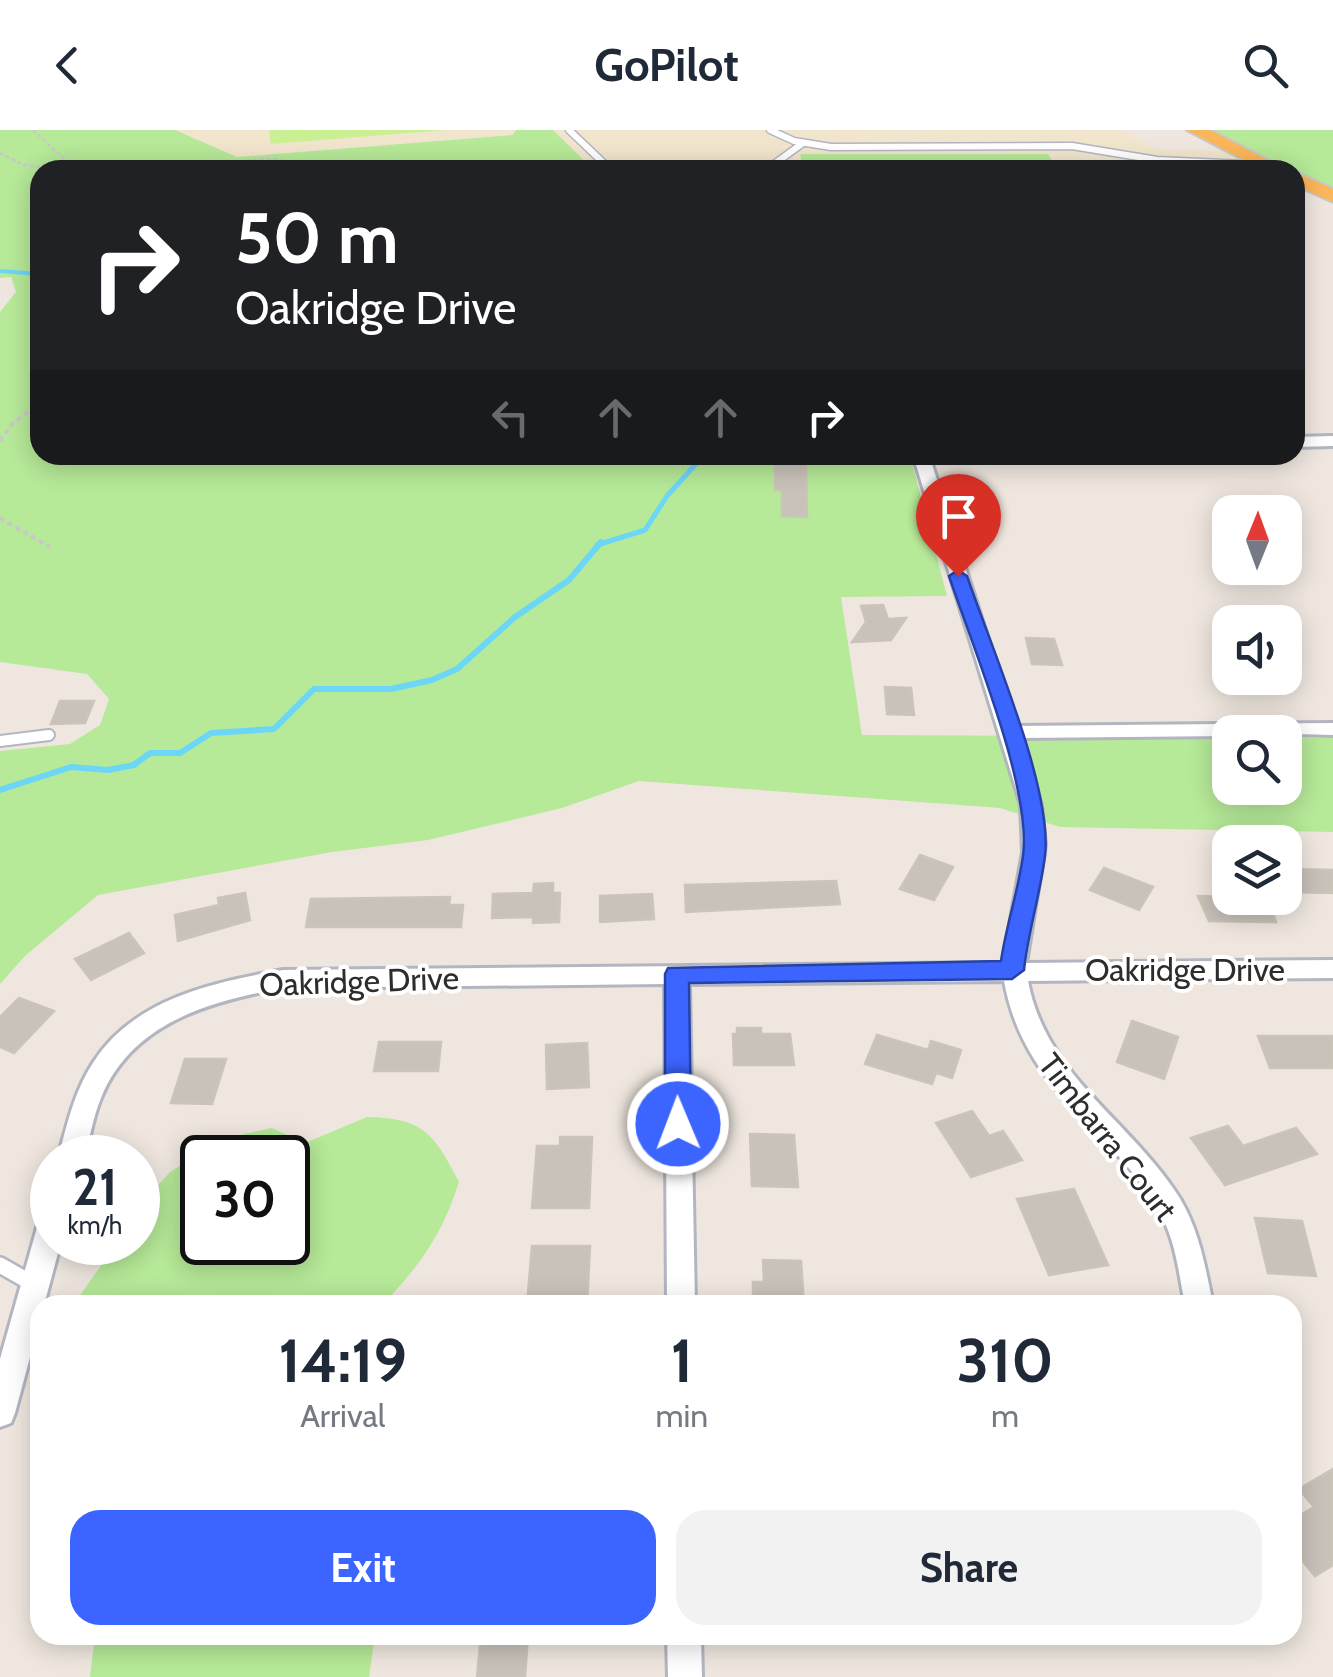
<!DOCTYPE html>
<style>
:root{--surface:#fff;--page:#f2f2f3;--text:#1f2937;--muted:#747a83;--accent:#3c65ff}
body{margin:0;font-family:Cabin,sans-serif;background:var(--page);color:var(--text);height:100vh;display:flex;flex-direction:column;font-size:38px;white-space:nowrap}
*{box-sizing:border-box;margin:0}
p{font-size:32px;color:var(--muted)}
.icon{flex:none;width:55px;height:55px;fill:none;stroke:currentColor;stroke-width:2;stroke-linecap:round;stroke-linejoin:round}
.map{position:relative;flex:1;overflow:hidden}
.side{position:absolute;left:30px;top:1165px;width:1272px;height:350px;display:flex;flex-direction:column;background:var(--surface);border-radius:30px;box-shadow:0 5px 25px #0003}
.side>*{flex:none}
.top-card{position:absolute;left:30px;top:30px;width:1275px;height:305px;border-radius:30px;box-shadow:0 5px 25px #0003;background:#202124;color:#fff;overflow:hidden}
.needle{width:65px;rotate:1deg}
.fabs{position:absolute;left:1212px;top:365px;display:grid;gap:20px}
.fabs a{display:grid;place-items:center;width:90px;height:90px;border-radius:20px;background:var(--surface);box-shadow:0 5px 25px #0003;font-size:50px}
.speed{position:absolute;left:30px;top:1005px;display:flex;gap:20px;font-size:50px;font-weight:700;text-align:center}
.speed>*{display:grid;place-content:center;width:130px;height:130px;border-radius:50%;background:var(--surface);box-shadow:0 5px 25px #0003;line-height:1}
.speed small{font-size:25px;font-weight:400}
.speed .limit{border:5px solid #111;border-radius:15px;background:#fff;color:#111}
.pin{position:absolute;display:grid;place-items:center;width:85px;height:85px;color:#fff;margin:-102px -42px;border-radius:50% 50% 50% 0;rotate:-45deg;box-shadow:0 0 10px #0007}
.pin .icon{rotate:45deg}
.me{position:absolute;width:110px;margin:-55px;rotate:359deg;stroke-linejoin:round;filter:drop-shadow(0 0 8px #0008)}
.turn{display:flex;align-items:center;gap:35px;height:210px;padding:0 40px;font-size:45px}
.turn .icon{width:130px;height:130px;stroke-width:2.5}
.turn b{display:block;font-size:70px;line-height:85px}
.lanes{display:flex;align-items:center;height:95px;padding:0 40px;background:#0003;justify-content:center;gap:50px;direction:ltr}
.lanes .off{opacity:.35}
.eta{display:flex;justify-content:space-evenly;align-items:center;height:170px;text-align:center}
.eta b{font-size:60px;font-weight:800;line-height:70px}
.cta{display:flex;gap:20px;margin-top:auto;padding:20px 40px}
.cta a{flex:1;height:115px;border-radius:30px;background:var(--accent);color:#fff;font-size:40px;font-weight:800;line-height:115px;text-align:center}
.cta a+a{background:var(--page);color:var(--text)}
header{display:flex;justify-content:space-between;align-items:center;height:130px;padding:0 40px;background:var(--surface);font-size:45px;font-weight:800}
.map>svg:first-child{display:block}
.education{fill:#f1e5cd}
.green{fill:#b6e998;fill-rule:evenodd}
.pitch{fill:#cbf093}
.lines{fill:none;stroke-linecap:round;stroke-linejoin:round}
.stream-far2{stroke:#6cd6f7;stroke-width:4}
.stream-far1{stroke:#6cd6f7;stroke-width:5}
.stream{stroke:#6cd6f7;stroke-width:6}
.building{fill:#c8c2ba;stroke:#cbc4b8;stroke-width:2.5}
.service-far2-casing{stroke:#b3b6c1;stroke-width:9}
.service-far1-casing{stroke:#b3b6c1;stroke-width:14}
.service-casing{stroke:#b3b6c1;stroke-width:20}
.minor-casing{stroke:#b3b6c1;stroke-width:6}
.trunk-casing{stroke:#c8c8c8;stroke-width:4}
.path-far1{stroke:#c8c8c8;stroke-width:2.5;stroke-dasharray:4 2.5;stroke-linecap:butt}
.path{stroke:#c8c8c8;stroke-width:4;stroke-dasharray:5 4;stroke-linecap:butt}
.service-far2{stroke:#fff;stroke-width:6}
.service-far1{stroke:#fff;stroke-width:10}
.service{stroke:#fff;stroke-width:15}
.minor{fill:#fff;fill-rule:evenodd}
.trunk{fill:#fcb65a;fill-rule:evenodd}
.route{fill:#3c65ff;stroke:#2742a6;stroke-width:2.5}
.labels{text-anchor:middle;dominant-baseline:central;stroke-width:8;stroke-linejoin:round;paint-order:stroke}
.street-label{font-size:32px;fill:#2d2d2d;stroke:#fff}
</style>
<header><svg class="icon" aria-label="back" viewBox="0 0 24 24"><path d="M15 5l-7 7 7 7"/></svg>GoPilot<svg class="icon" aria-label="search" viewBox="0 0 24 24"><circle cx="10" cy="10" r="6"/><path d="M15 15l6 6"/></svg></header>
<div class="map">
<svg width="1333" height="1547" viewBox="0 0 1333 1547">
<rect width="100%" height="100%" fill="#efe7df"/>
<polygon class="education" points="175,0 1121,0 1158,19 1241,22 1241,28 1231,32 1166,32 1174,40 282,40 224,24"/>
<g class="green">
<polygon points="0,0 175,0 237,27 513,5 516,0 553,0 594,40 40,40 40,325 910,325 947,466 841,467 862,605 1230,607 1230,658 1285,658 1285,607 1333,608 1333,702 1060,697 1000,678 639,651 562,678 428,710 332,722 98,765 25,826 0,854 0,621 70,614 100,595 109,569 87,544 0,532 0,182 16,162 11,147 0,148"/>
<polygon points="1196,0 1333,0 1333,66 1295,48 1295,40 1278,40"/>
<polygon points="800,24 1048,24 1058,40 803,40"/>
<path d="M 367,987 C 423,988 434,1003 459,1052 C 443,1103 420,1136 382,1175 L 73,1175 L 117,1113 L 138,1112 L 140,1076 L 170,1042 L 199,1024 L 244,1004 L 272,998 L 305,1013 ZM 202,1028 L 288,1028 L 288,1112 L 202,1112 Z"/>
<polygon points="95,1505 375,1505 369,1547 90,1547"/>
</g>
<polygon class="pitch" points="269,0 446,0 271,14"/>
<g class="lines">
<polyline class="stream-far2" points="0,141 40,144"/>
<polyline class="stream-far1" points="597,415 645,400 667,366 704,325"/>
<polyline class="stream" points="0,660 71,637 108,640 134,635 150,623 180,623 211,603 274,599 314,559 391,559 432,550 457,539 515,487 569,450 601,412"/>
</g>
<g class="building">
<polygon points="775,333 806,334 807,387 782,386 782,360 775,360"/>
<polygon points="883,475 888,489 906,488 891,510 852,512 866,492 861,476"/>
<polygon points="1026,508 1054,509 1062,535 1032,534"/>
<polygon points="885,557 911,558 914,585 887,584"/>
<polygon points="60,571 94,571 85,593 51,594"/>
<polygon points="920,725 953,737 934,770 900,759"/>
<polygon points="1104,738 1153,757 1139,780 1090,760"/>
<polygon points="1285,739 1333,740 1333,763 1285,762"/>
<polygon points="836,751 840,774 686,782 685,755"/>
<polygon points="553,753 553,763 560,763 559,792 533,793 533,787 492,788 493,764 533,763 534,754"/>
<polygon points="245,763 250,790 178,811 175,785 219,775 218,768"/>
<polygon points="652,764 654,789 600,792 600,766"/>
<polygon points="1198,766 1267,768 1276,792 1209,791"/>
<polygon points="450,767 449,775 463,775 461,797 306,797 311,769"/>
<polygon points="129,803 144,823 91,850 75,829"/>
<polygon points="19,868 54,881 14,923 0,917 0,887"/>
<polygon points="1132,891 1178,907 1164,949 1117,932"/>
<polygon points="737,898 761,898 761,904 790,904 794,935 734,935 733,904 737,904"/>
<polygon points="877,905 928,920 931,911 961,920 952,948 936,943 932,954 865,934"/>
<polygon points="1258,906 1333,906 1333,938 1270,938"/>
<polygon points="379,912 441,912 438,941 374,941"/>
<polygon points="587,913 589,957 547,959 546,915"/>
<polygon points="185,929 226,929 212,974 171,973"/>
<polygon points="972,981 989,1006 1003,1001 1022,1030 971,1047 936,993"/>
<polygon points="1228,996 1243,1016 1296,998 1317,1024 1225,1055 1191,1008"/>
<polygon points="750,1004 794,1005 798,1057 752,1056"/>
<polygon points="560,1007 592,1007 589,1078 532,1078 537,1016 560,1016"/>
<polygon points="1074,1059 1108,1135 1049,1145 1017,1069"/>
<polygon points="1255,1088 1302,1091 1316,1146 1268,1143"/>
<polygon points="532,1116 590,1116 587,1175 527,1175"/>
<polygon points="763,1130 801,1131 804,1175 753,1175 753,1152 764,1152"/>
<polygon points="1333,1339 1333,1435 1315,1446 1292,1418 1292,1390 1314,1377 1299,1359"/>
<polygon points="481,1505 528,1505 525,1547 477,1547"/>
</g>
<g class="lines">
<g class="service-far2-casing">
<g id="service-far2">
<polyline points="569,0 611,40"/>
<polyline points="770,0 794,11 831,17 1072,16 1157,30 1266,35"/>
<polyline points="766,40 803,13"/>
</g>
</g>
<g class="service-far1-casing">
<polyline id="service-far1" points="0,611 49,605"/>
</g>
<g class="service-casing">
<polyline id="service" points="0,1135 35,1155"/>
</g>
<g class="minor-casing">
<g id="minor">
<polygon points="1333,306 1333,316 1295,317 1295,307"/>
<path d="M 913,325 L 929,325 L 1016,596 L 1333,593 L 1333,605 L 1230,602 L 1230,606 L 1020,608 L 1041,675 L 1045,715 L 1026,833 L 1333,830 L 1333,848 L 1028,851 C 1045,942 1123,986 1173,1058 C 1198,1092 1205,1135 1213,1175 L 1185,1175 C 1179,1145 1176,1112 1161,1085 C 1114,996 1025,966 1004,851 L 689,854 L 695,1175 L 667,1175 L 665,854 L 283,858 C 210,871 131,893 101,968 C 93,987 90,1008 84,1028 L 58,1028 C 67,995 74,962 93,933 C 133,869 214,852 283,840 L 1003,833 L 1023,722 L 1021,675 Z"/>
<polygon points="52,1082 52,1112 61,1112 44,1175 40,1175 40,1190 15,1283 11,1293 0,1297 0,1229 38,1094 42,1086"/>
<polygon points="667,1505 701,1505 702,1547 668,1547"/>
</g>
</g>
<g class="trunk-casing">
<g id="trunk">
<polygon points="1187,0 1210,0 1287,40 1263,40"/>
<polygon points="1295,42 1333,59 1333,72 1295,55"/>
</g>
</g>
<g class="path-far1">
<polyline points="33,0 76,40"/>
<polyline points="0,23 24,35 62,40"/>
<polyline points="275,29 289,40"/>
<path d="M 216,40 C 249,27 279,24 312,40"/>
</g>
<g class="path">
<polyline points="0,311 12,294 40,273"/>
<polyline points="0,388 50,417"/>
</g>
<use href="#service-far2" class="service-far2"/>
<use href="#service-far1" class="service-far1"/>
<use href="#service" class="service"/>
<use href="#minor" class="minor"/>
<use href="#trunk" class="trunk"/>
</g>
<path class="route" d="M 958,440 L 967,446 C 990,515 1053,658 1045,726 C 1040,765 1028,802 1024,840 L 1012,849 L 689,853 L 691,994 L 688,1002 L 678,1005 L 669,1002 L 665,994 L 665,844 L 668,838 L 1001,831 C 1006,796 1018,762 1023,726 C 1032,658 972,515 949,446 Z"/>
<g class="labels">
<g class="street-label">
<text x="1185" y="839">Oakridge Drive</text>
<text transform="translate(359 851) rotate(-2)">Oakridge Drive</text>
<text transform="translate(1108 1007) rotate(52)">Timbarra Court</text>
</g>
</g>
</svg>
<div class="fabs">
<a><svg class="needle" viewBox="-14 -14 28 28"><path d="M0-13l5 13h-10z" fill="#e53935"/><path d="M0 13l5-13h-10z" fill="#747a83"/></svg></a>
<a><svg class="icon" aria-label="sound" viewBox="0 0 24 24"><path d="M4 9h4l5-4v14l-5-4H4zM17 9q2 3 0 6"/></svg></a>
<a><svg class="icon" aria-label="search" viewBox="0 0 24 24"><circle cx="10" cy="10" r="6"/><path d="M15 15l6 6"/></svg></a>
<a><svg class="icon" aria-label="layers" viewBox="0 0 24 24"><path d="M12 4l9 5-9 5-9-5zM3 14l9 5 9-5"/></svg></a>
</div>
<div class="speed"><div>21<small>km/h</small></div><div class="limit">30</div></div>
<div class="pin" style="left:958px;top:446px;background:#d93025"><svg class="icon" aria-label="arrive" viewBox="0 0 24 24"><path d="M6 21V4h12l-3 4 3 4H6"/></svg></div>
<svg class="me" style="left:678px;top:994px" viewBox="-20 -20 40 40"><circle r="17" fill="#3c65ff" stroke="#fff" stroke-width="3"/><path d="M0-11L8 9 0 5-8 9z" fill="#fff"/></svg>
<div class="top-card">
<div class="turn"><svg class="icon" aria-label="right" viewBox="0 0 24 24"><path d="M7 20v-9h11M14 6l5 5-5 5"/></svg><div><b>50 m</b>Oakridge Drive</div></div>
<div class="lanes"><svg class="icon off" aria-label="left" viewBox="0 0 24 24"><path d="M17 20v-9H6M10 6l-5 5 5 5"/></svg><svg class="icon off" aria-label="ahead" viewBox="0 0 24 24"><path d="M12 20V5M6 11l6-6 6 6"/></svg><svg class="icon off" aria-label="ahead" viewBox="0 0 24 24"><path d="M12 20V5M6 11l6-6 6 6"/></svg><svg class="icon" aria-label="right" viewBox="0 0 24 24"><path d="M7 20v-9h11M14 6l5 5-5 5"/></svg></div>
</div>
<section class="side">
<div class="eta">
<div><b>14:19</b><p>Arrival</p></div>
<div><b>1</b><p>min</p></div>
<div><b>310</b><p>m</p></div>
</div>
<div class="cta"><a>Exit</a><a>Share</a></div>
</section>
</div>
